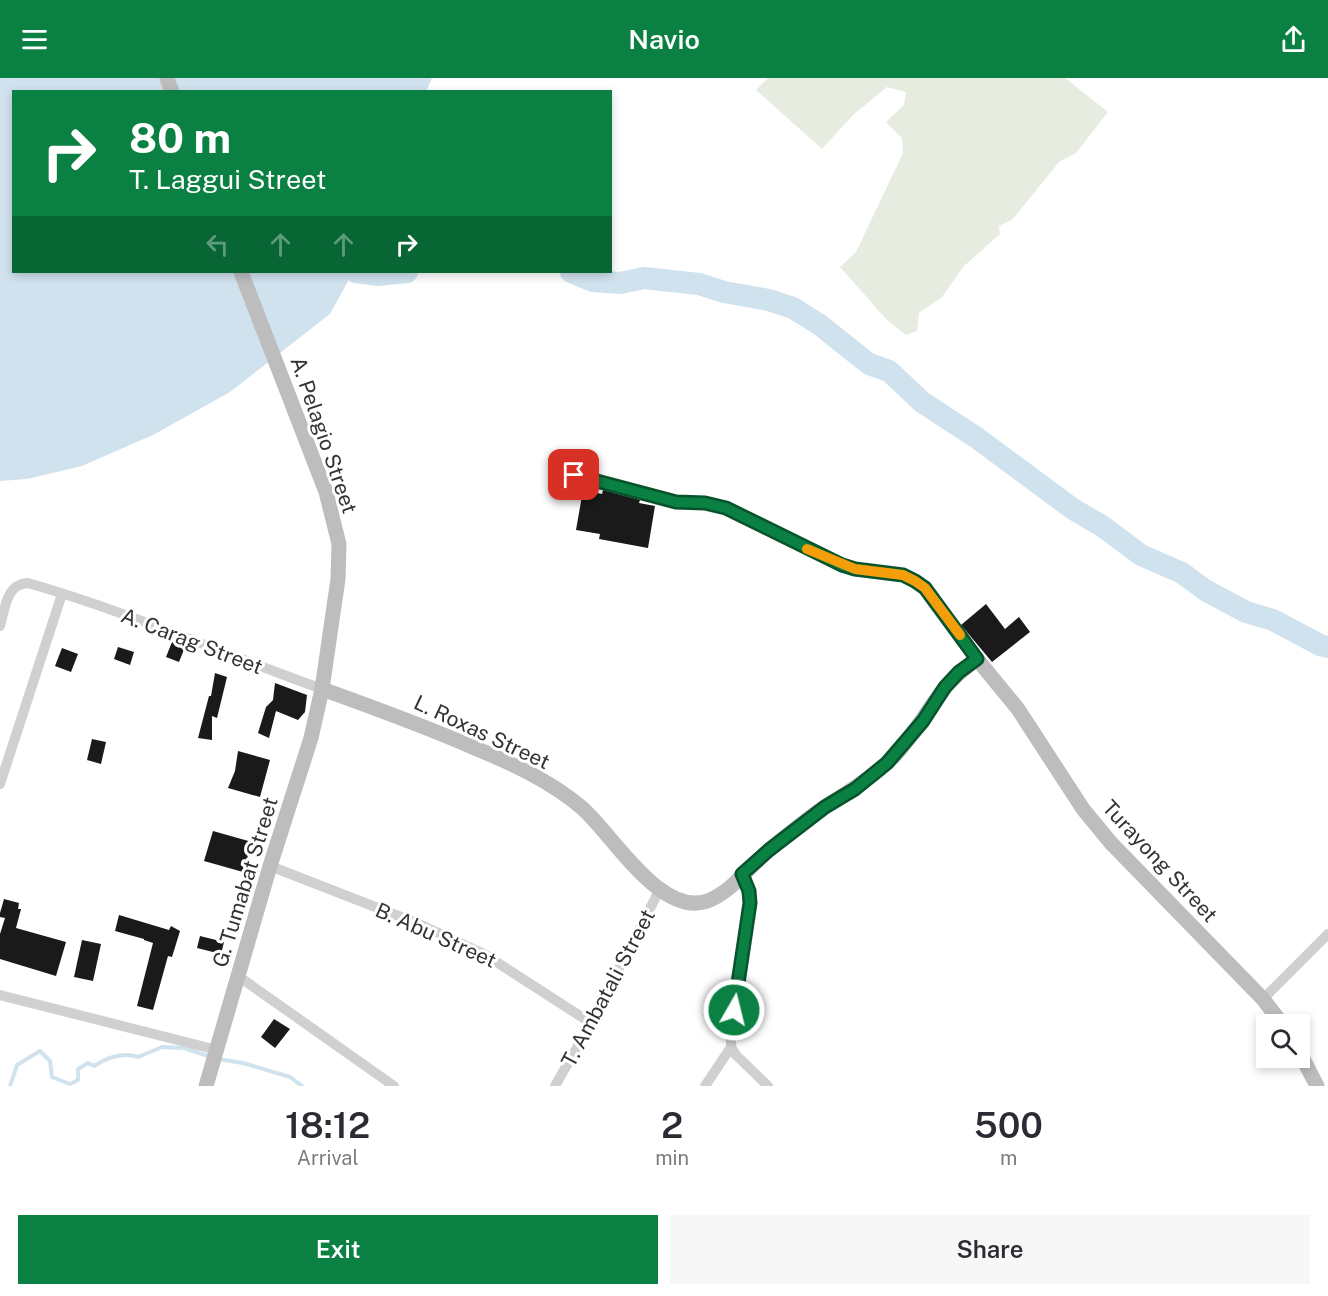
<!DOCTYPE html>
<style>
:root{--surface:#fff;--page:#f7f7f7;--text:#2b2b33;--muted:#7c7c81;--accent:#0b8043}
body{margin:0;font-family:"Public Sans",sans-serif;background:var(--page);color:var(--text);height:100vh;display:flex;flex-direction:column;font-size:22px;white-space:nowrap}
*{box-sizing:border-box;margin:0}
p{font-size:20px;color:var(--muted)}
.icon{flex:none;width:33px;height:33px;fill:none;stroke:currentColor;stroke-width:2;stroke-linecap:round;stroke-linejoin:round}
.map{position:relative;height:1008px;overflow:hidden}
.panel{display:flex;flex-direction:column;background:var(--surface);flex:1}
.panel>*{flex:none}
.banner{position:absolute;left:12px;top:12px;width:600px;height:183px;border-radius:0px;box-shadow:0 3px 9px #0003;background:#0b8043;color:#fff;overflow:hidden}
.tools{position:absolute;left:1256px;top:936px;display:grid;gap:12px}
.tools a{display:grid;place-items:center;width:54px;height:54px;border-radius:0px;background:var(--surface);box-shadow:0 3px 9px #0003;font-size:30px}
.pin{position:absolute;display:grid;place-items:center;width:51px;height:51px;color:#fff;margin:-26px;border-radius:12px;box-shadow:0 3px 9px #0006}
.me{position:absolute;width:66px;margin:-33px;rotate:8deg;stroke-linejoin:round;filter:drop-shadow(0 0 4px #0008)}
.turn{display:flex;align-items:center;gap:21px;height:126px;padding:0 18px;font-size:27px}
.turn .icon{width:78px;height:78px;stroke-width:2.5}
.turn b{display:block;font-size:42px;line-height:51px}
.lanes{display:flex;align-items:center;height:57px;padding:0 18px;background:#0003;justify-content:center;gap:30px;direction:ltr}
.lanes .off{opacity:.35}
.eta{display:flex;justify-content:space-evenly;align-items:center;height:102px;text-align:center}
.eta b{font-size:36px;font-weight:600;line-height:42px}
.cta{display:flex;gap:12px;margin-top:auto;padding:12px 18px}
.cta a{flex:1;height:69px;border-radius:0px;background:var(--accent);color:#fff;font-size:24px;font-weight:600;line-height:69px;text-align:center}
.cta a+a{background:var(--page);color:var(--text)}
header{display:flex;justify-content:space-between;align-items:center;height:78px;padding:0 18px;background:var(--accent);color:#fff;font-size:27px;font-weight:600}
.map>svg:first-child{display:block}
.green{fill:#e6ecdf}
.water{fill:#cfe2ee}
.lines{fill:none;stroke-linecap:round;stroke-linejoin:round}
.stream{stroke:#cfe2ee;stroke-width:4}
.river{stroke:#cfe2ee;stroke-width:22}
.building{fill:#1a1a1a}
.street{stroke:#d0d0d0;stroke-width:10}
.secondary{stroke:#bdbdbd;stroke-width:15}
.route-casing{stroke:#07532c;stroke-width:15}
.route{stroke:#0b8043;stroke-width:10}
.slow{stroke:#f59e0b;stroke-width:10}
.labels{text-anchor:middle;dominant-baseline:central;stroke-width:6;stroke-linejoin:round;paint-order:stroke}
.street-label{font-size:21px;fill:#333;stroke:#fff}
</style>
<header><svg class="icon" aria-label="menu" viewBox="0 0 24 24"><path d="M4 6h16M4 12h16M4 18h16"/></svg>Navio<svg class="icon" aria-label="share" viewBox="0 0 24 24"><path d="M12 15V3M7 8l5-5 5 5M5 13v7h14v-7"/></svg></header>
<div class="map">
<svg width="1328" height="1008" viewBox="0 0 1328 1008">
<rect width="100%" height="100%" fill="#fff"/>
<polygon class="green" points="768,0 1065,0 1108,34 1076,75 1059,84 1013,141 999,148 1000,156 964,188 942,219 919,235 917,253 906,257 886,241 840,189 856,174 903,75 902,60 886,44 904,27 906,14 887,9 854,36 822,71 756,12"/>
<polygon class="water" points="0,0 432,0 426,14 14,14 14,194 353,194 330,236 230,314 153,357 82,388 27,401 0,403"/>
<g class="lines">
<g class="stream">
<polyline points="218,981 243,985 290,999 302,1008"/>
<path d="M 10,1008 L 17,987 L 40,973 L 50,983 L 52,999 L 70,1006 L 78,1002 L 78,991 L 88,985 L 94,988 C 108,979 123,974 138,979 L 162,969 L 184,970 L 211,979"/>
</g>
<g class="river">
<polyline points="356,194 378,197 407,194"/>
<polyline points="571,194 593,203 620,205 644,200 699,206 724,214 769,222 793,230 820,247 869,286 889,293 922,324 977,360 1073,431 1102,448 1141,477 1182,495 1205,512 1246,534 1273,542 1320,567 1328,569"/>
</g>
</g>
<g class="building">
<polygon points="583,412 602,416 603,412 640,422 639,425 655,428 648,470 599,461 600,456 576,452"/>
<polygon points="986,526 1005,551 1019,539 1030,554 992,584 961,547"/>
<polygon points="172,564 185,569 179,584 166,579"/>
<polygon points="118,569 134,574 130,587 114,581"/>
<polygon points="62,570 78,576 71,594 55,588"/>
<polygon points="215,595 227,599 217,640 212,638 212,662 198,660 209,618 211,618"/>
<polygon points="275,605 307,617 305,634 298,642 276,633 269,660 258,655 266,629 273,622"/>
<polygon points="92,661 106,664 101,686 87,682"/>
<polygon points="238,673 270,682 260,719 228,710 235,693"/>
<polygon points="213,753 252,764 243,794 204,783"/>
<polygon points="4,821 19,825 18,831 21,831 16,850 66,864 56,898 0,881 0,856 5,840 0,839 0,835"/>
<polygon points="119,837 169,852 171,848 180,853 172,879 168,878 153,932 137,928 153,865 144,862 144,861 115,853"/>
<polygon points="200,858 224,864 221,876 197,870"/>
<polygon points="82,862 101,866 93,903 74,899"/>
<polygon points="274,941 290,951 275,970 261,959"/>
</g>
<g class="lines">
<g class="street">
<polyline points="574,397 677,424 705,425 726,430 842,487 855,491 903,497 915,503 925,510 977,581"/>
<path d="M 0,548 C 5,531 6,506 28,505 C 129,534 224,576 322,611"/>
<polyline points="0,706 62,516"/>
<polyline points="270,788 419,846 484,876 591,945"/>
<polyline points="238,898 394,1008"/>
<polyline points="0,917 217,972"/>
<polyline points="1263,921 1328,856"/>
<polyline points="731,969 736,977 768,1008"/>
<polyline points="555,1008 591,945 660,811"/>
<polyline points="705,1008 731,969 731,954 750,825 749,813 742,796"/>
</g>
<g class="secondary">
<polyline points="167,0 172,14"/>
<path d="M 322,611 C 372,629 422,647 470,668 C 509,684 549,702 581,729 C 612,755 662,843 710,822 C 733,812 750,788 769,772 C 786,758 808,740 826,728 C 851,712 875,698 895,677 C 914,657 927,632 944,611 C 953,599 965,590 977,581 L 1018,631 L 1083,731 L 1111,765 L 1263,921 L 1282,946"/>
<polyline points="1299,973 1317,1008"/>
<polyline points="206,1008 270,788 311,660 322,611 338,501 339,466 326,414 241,194"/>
</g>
</g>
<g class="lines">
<g class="route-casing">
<polyline id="route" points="574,397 676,424 705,425 726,430 842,487 855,491 903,497 915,503 925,510 977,581 959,594 945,609 923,643 887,685 855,711 825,729 769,772 742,796 749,813 750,825 734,932"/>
</g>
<use href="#route" class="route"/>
<polyline class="slow" points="807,471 855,491 903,497 915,503 925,510 960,557"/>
</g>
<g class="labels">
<g class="street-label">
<text transform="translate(324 357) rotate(71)">A. Pelagio Street</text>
<text transform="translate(192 563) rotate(21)">A. Carag Street</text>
<text transform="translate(482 654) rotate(25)">L. Roxas Street</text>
<text transform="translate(1160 783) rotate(47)">Turayong Street</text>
<text transform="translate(245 804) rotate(-73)">G. Tumabat Street</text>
<text transform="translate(436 857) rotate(24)">B. Abu Street</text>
<text transform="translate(608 910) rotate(-62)">T. Ambatali Street</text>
</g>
</g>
</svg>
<div class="tools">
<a><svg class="icon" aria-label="search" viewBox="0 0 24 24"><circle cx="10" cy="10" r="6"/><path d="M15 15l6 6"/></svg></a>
</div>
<div class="pin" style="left:574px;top:397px;background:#d93025"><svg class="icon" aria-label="arrive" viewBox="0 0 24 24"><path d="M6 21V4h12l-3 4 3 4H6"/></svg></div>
<svg class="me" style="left:734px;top:932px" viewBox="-20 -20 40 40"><circle r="17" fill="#0b8043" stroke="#fff" stroke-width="3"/><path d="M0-11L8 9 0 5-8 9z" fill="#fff"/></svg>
<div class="banner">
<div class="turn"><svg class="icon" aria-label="right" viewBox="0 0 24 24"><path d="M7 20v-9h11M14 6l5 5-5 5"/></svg><div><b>80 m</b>T. Laggui Street</div></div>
<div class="lanes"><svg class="icon off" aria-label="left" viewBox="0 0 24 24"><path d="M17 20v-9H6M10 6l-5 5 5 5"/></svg><svg class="icon off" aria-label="ahead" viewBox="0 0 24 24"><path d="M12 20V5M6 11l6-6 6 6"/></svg><svg class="icon off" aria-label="ahead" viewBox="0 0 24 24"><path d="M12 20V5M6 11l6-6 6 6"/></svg><svg class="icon" aria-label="right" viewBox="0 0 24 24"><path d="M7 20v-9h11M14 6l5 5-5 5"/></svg></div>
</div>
</div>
<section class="panel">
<div class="eta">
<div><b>18:12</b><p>Arrival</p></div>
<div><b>2</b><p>min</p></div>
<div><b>500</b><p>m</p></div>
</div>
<div class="cta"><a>Exit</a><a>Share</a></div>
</section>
